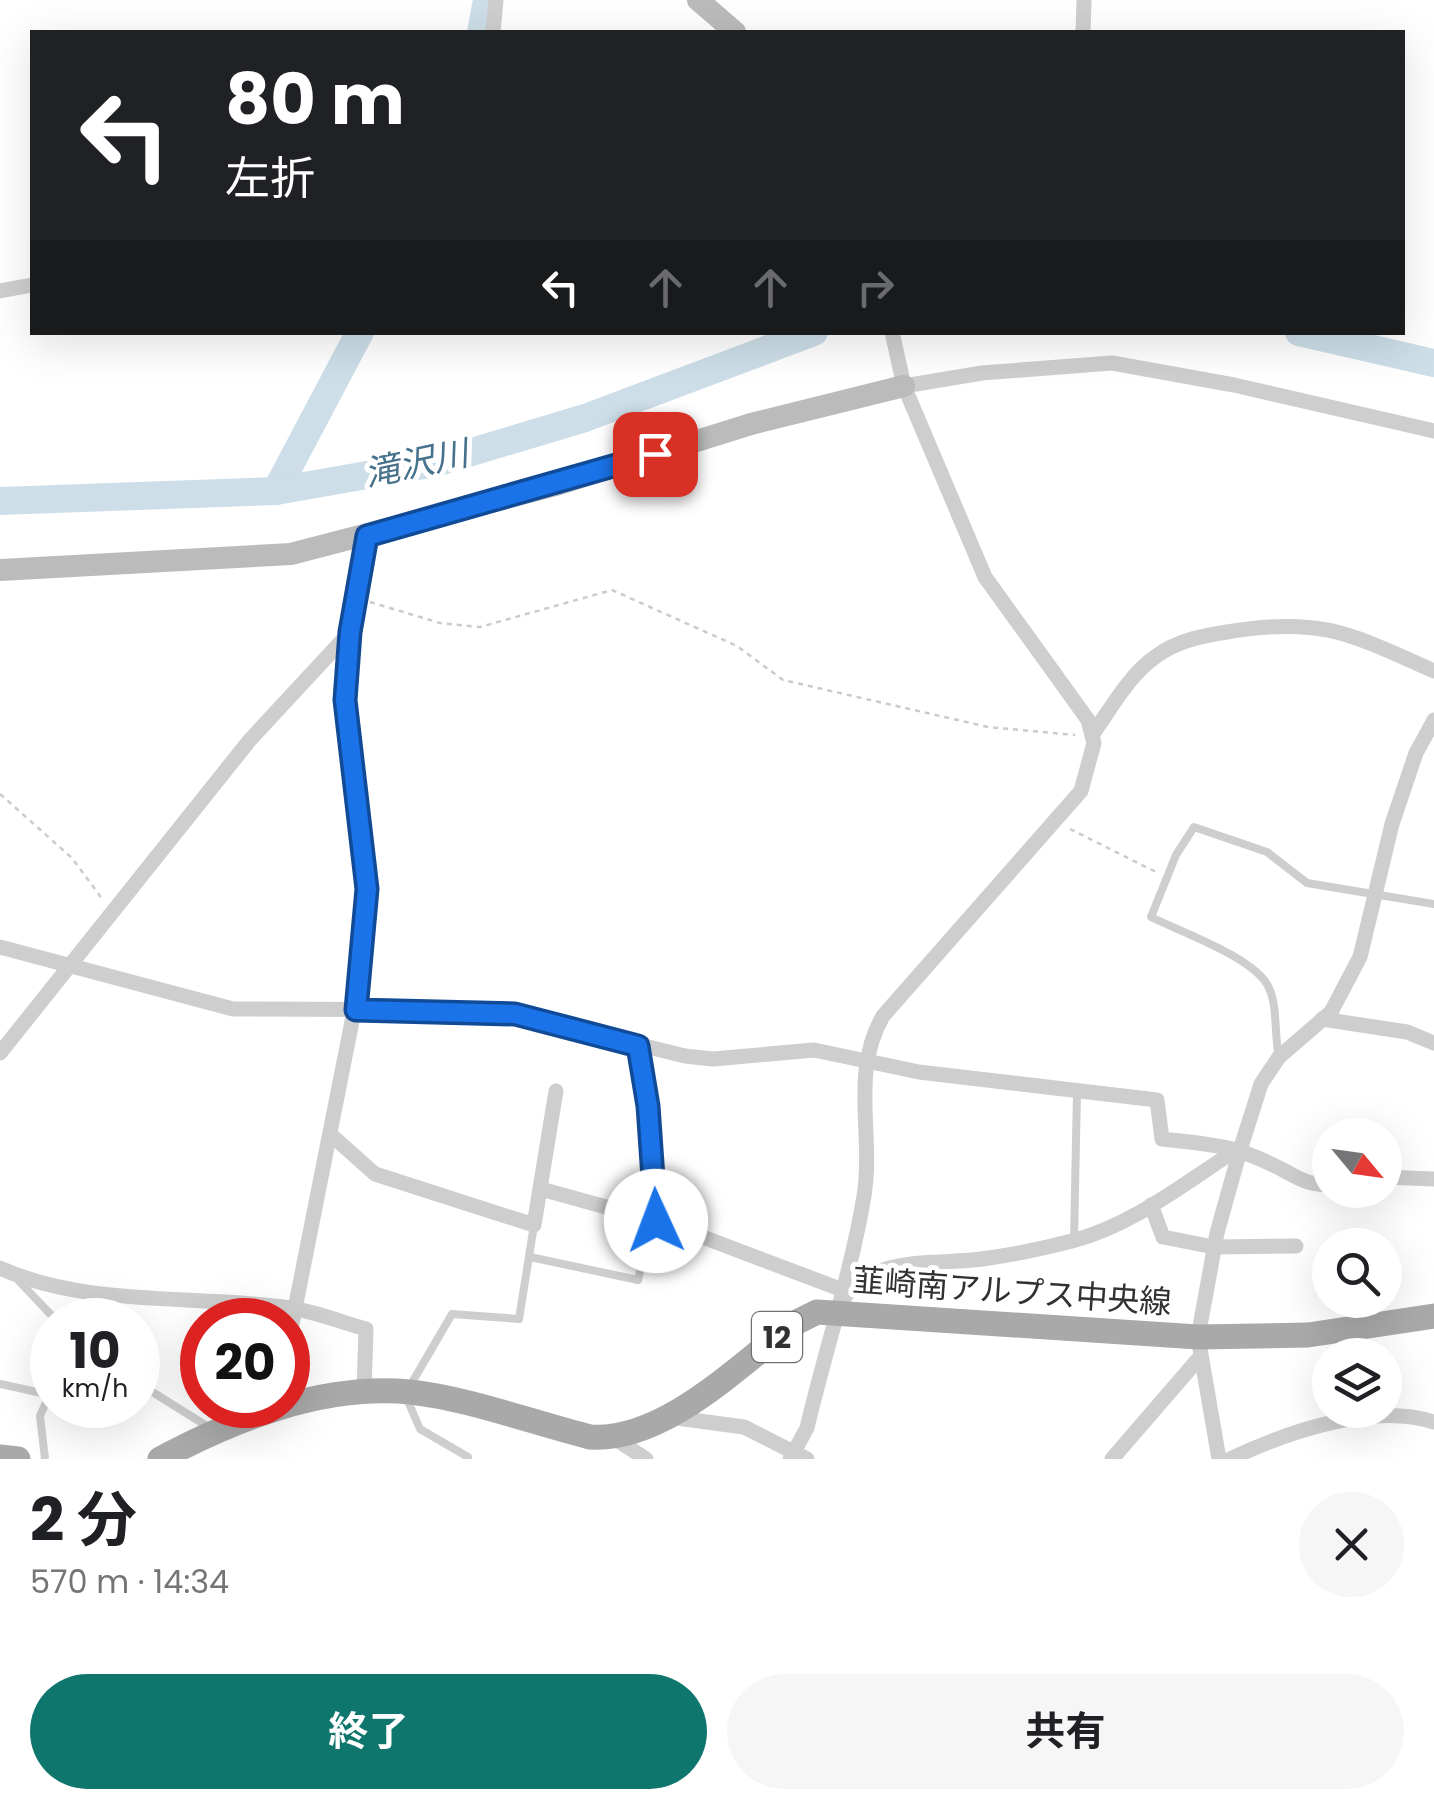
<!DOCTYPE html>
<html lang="ja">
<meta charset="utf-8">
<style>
:root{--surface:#fff;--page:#f6f6f6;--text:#202124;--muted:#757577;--accent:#0f766e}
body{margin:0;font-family:Poppins,"Noto Sans JP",sans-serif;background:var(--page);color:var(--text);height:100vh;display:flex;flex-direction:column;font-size:38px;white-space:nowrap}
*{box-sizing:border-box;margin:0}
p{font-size:32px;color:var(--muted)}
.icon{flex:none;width:55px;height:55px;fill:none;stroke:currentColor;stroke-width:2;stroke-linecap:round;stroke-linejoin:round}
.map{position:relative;height:1459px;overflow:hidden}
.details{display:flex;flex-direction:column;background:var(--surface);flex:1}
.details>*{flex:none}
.top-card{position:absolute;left:30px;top:30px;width:1375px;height:305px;border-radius:0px;box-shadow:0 10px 40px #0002;background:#202124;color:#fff;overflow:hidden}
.needle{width:65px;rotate:119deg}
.tools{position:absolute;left:1312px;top:1118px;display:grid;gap:20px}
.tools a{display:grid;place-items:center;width:90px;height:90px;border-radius:50%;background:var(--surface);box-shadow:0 10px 40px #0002;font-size:50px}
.speed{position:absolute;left:30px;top:1298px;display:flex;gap:20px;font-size:50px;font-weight:700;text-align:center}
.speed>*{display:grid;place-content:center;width:130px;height:130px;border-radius:50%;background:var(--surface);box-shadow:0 10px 40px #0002;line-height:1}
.speed small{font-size:25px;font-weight:400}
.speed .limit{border:15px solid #d22;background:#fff;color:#111}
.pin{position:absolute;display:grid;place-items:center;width:85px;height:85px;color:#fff;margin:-42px;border-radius:20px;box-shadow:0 5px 15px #0006}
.me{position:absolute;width:110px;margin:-55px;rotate:358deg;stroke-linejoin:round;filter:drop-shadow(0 0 8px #0008)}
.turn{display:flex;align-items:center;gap:35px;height:210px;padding:0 30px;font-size:45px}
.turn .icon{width:130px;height:130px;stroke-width:2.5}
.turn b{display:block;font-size:70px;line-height:85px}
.lanes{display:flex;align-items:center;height:95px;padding:0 30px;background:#0003;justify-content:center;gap:50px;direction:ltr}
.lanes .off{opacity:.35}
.round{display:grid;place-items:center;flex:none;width:105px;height:105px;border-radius:52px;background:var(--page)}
.summary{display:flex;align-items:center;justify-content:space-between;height:170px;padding:0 30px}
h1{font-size:60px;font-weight:700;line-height:75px}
.primary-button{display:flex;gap:20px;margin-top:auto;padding:20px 30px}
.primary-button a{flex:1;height:115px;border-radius:60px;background:var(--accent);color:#fff;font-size:40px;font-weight:700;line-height:115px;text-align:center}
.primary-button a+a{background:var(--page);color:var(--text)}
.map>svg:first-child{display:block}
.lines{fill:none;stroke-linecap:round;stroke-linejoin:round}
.river{stroke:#cddee8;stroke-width:28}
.path{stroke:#cbcbcb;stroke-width:2.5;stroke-dasharray:5 5;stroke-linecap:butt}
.lane{stroke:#cecece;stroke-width:8}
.street{stroke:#cecece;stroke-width:15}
.secondary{stroke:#bbb;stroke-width:22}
.primary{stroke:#a9a9a9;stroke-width:25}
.route-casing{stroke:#114b97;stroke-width:25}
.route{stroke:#1a73e8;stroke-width:18}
.labels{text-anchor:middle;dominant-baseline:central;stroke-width:10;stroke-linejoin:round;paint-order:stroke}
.shield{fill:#fff;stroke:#6f6f6f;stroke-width:2.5}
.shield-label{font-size:30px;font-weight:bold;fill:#313131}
.street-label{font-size:32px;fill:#313131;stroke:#fff}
.water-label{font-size:35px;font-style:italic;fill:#46728c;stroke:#fff}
</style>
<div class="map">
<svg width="1434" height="1459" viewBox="0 0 1434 1459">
<rect width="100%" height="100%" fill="#fff"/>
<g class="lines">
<g class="river">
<polyline points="481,32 487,0"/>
<polyline points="1299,332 1434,363"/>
<polyline points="276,491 360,332"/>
<polyline points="0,501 276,491 435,463 585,418 814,332"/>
</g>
<g class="path">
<polyline points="370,602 440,623 480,627 612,590 737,646 783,680 988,727 1075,735"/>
<polyline points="0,794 72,858 103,900"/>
<polyline points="1070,829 1156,872"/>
</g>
<g class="lane">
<polyline points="638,1046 648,1107 656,1220"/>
<path d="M 1279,1057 C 1274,1036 1278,1007 1269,988 C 1256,958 1181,932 1151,917 L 1176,855 L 1194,827 L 1267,852 L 1307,883 L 1434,904"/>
<polyline points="1074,1240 1077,1091"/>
<polyline points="530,1257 638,1280 652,1220"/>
<polyline points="18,1280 56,1320"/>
<polyline points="138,1383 210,1428"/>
<polyline points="0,1384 46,1394"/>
<polyline points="410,1386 452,1314 519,1319 534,1225"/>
<polyline points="407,1399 420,1429 468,1457"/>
<polyline points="45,1459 40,1416 52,1389"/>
</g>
<g class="street">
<polyline points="493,32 496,0"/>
<polyline points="1083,32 1084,0"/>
<polyline points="0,291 32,285"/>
<polyline points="904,386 982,373 1112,363 1234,385 1434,431"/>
<path d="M 1092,735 C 1110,710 1129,675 1155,657 C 1176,641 1201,636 1227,632 C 1321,616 1351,634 1434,671"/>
<path d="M 0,947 L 233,1009 L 482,1010 L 515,1014 L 685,1056 L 713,1059 L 814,1050 L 919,1072 L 1157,1100 L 1162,1139 C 1217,1145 1236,1145 1285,1171 C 1300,1179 1313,1187 1330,1184"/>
<polyline points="1322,1019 1407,1032 1434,1043"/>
<polyline points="0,1053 249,741 350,632"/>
<polyline points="330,1134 375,1174 534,1225 556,1091"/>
<polyline points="1385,1177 1434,1179"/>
<polyline points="541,1189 671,1225 840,1289"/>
<polyline points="1151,1205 1163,1237 1214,1247 1296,1246"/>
<path d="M 0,1268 C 89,1308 196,1294 291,1308 C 316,1312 341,1322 366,1329 L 364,1392"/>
<path d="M 841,1302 C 876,1251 936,1267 989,1258 C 1017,1254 1045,1248 1072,1241 C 1134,1225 1187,1181 1241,1147"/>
<polyline points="288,1344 362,971 367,889 345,700 350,632 367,536"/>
<polyline points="669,1417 744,1427 807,1459"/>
<polyline points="614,1438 646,1459"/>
<path d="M 790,1459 L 807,1428 C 825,1351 851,1274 864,1196 C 874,1134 850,1073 883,1016 L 1081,791 L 1094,743 L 1088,720 L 985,577 L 904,386 L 892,332"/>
<polyline points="1112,1459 1200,1357"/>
<polyline points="1219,1459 1198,1337 1217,1233 1241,1147 1261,1084 1279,1057 1331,1012 1360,957 1392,824 1416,753 1434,720"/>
<path d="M 1230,1459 C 1287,1432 1372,1402 1434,1422"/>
</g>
<g class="secondary">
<polyline points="698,0 735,32"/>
<polyline points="0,570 291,554 559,484 751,424 904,386"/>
</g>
<g class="primary">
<polyline points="0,1457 18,1459"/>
<path d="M 160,1459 C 235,1419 322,1384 410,1392 C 467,1398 534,1423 590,1437 C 664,1442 739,1365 795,1323 L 817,1312 L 1198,1337 L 1308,1335 L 1434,1316"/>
</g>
</g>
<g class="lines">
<g class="route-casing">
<polyline id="route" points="655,454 367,536 350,632 345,700 367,889 356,1010 515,1014 638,1046 648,1106 656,1221"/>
</g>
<use href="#route" class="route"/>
</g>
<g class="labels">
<rect class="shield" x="752" y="1312" width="50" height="50" rx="8"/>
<g class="shield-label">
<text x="777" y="1337">12</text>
</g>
<g class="street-label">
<text transform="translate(1012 1291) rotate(4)">韮崎南アルプス中央線</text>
</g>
<g class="water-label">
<text transform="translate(416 463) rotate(-12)">滝沢川</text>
</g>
</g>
</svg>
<div class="tools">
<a><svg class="needle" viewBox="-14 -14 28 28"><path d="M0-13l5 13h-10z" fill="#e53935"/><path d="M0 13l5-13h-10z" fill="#757577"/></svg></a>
<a><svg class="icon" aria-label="search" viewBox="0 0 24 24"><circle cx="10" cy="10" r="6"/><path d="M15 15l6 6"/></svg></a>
<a><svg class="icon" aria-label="layers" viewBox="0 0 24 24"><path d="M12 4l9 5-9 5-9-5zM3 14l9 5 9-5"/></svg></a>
</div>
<div class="speed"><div>10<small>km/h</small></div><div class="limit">20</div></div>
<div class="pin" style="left:655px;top:454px;background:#d93025"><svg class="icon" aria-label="arrive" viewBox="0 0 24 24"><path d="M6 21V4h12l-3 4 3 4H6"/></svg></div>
<svg class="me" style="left:656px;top:1221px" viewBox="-20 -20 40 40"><circle r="19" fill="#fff"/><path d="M0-13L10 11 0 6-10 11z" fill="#1a73e8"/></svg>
<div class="top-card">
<div class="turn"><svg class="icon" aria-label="left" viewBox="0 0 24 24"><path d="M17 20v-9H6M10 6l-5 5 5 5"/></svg><div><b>80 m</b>左折</div></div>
<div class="lanes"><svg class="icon" aria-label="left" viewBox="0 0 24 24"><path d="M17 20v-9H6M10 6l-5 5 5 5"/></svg><svg class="icon off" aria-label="ahead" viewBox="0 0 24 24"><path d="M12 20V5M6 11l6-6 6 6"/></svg><svg class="icon off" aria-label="ahead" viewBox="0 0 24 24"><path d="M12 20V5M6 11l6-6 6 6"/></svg><svg class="icon off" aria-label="right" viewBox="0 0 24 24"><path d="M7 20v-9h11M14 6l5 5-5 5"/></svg></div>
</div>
</div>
<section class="details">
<div class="summary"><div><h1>2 分</h1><p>570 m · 14:34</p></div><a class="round"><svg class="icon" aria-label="close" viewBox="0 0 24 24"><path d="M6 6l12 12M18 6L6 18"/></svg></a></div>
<div class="primary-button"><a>終了</a><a>共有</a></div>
</section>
